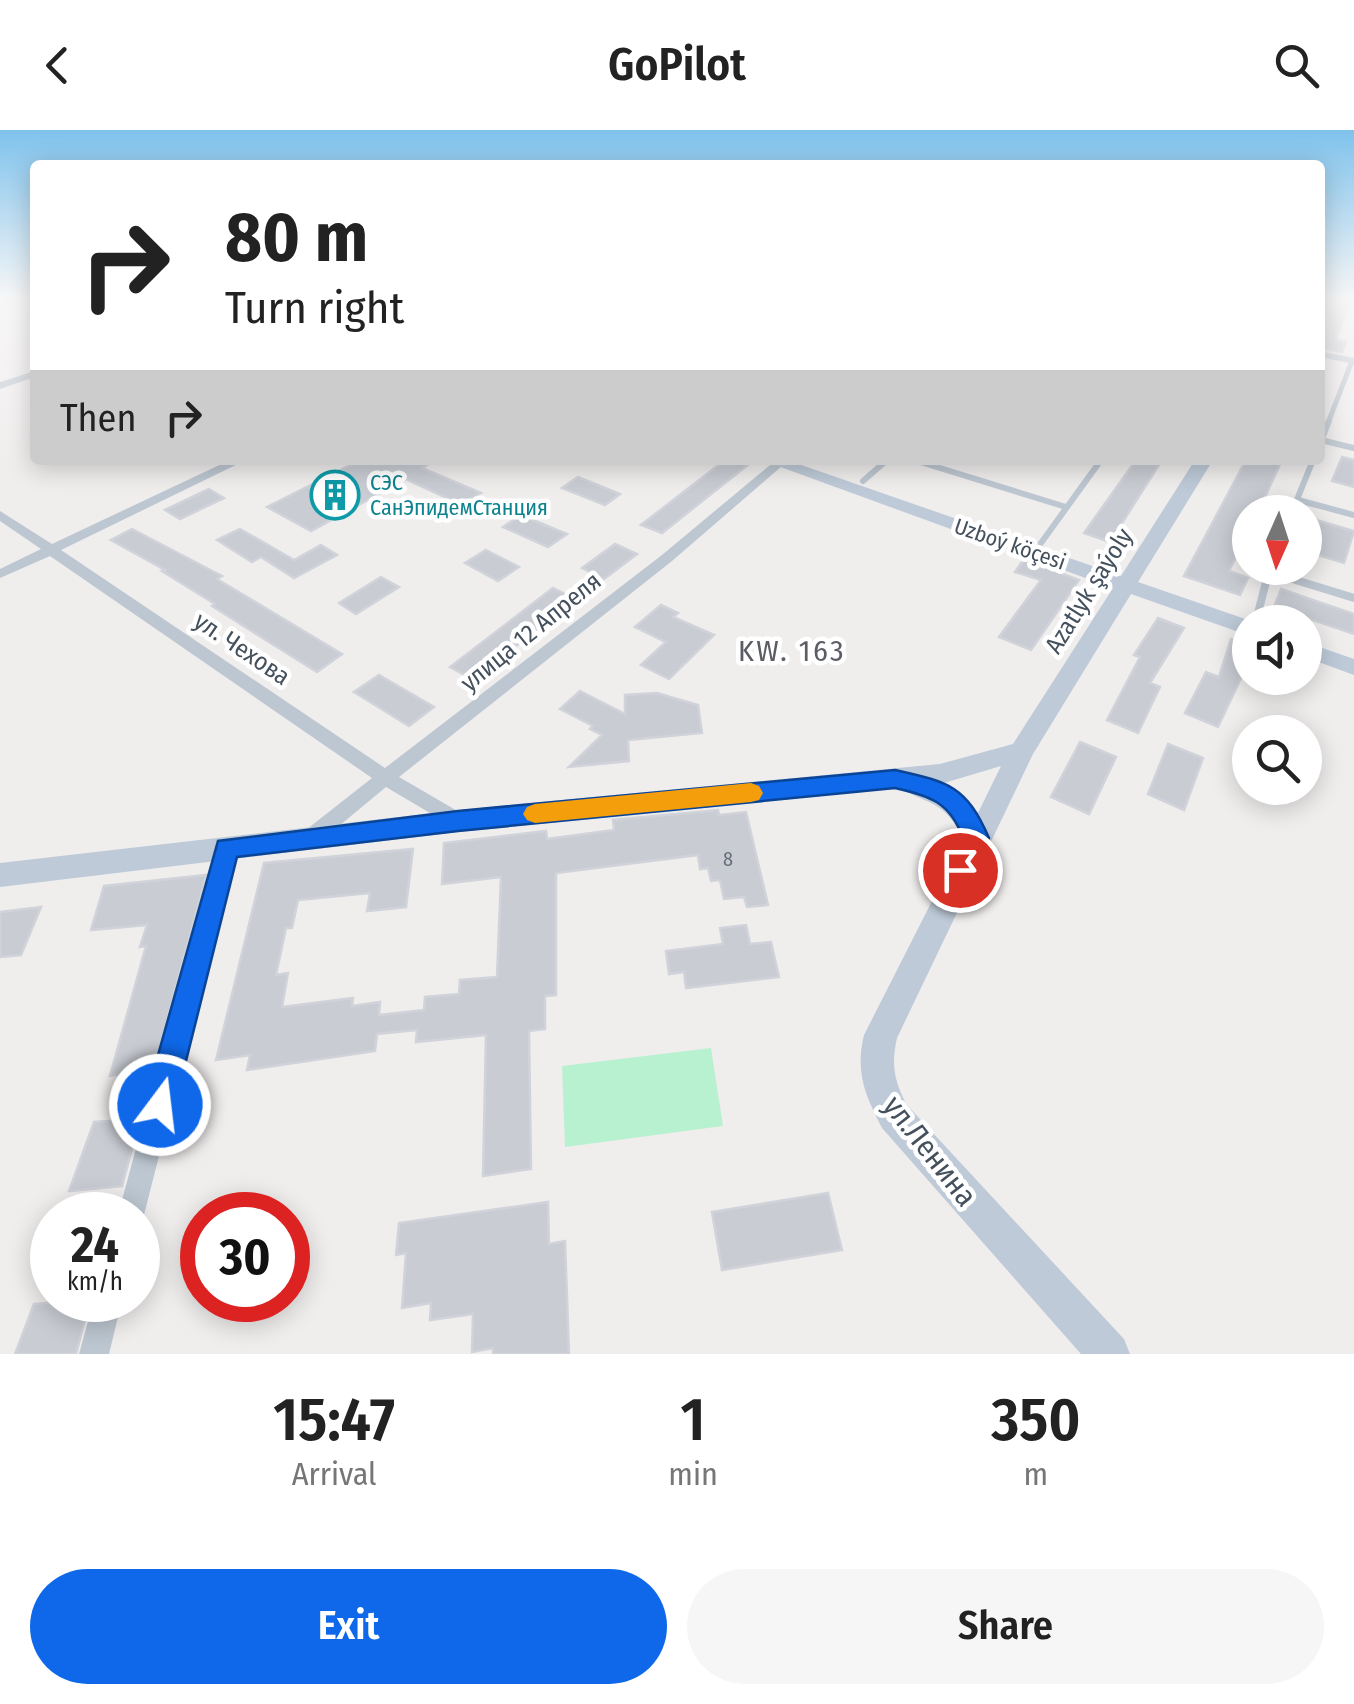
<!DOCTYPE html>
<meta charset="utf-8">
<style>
:root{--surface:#fff;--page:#f6f6f6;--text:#222;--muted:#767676;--accent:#0e68e9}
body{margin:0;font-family:"Fira Sans Condensed",sans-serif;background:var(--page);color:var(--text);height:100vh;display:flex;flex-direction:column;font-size:38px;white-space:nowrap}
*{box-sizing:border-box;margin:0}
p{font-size:32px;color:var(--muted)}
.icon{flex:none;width:55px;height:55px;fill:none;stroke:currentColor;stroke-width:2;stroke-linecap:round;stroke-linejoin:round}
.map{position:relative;height:1224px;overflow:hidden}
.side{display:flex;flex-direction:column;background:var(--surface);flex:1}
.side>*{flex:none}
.guide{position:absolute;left:30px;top:30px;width:1295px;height:305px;border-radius:10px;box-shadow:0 5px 25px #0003;background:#fff;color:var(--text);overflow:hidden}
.needle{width:65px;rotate:183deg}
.fabs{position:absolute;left:1232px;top:365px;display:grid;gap:20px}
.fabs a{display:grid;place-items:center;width:90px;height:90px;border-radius:50%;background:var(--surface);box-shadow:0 5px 25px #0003;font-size:50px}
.speed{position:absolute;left:30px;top:1062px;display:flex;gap:20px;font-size:50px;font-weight:700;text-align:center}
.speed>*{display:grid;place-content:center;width:130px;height:130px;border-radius:50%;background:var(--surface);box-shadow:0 5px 25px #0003;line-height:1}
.speed small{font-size:25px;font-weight:400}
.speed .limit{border:15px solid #d22;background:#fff;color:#111}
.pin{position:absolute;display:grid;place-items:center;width:85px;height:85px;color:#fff;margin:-42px;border:5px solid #fff;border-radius:50%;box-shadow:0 2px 10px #0007}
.me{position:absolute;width:110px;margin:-55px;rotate:15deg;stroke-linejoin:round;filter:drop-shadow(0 0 8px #0008)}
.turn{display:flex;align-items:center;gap:35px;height:210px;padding:0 30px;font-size:45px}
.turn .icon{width:130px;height:130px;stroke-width:2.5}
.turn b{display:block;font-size:70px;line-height:85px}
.then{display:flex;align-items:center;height:95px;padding:0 30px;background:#0003;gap:20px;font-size:38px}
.eta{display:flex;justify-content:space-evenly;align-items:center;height:170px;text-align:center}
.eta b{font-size:60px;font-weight:600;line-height:70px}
.primary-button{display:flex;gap:20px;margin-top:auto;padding:20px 30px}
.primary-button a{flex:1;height:115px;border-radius:60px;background:var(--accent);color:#fff;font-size:40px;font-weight:600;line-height:115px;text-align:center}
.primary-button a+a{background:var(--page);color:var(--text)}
header{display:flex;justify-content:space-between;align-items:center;height:130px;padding:0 30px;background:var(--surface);font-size:45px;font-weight:600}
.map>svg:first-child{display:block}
.green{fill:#b8f1d0}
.building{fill:#c9ccd3;stroke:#d1d3da;stroke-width:2.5}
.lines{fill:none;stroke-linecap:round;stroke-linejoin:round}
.lane-far2{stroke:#bdc7d1;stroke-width:5}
.lane-far1{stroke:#bdc7d1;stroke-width:6}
.lane{stroke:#bdc7d1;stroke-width:8}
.street{fill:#bdc7d1;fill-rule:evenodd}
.secondary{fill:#becad8;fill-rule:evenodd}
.route{fill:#0e68e9;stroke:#094497;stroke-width:2.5}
.slow{fill:#f59e0b}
.labels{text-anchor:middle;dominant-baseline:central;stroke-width:9;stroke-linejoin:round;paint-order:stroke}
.number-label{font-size:20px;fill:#656f7a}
.far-culture-label{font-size:22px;fill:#0d838f;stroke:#fff;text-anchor:start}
.far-street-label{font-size:22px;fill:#44505c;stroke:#fff}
.street-label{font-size:25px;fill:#44505c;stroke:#fff}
.quarter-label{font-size:30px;letter-spacing:2.5px;fill:#5a5d63;stroke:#fff}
.near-street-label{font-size:30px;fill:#44505c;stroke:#fff}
</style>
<header><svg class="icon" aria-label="back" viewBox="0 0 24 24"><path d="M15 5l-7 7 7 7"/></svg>GoPilot<svg class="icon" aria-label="search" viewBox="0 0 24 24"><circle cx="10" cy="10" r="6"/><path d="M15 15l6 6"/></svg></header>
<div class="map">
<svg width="1354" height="1224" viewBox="0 0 1354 1224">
<rect width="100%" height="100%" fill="#f0eded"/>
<polygon class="green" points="711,918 723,996 565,1017 562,936"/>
<g class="building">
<polygon points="1327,168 1352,168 1335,209 1346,212 1342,222 1320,218 1320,183"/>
<polygon points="1342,327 1354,330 1354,357 1332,351"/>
<polygon points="360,330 435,330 422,338 481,363 462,375 406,349 311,401 267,377"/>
<polygon points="725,330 754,330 662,403 641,395"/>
<polygon points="1136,330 1162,330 1110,412 1084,403"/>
<polygon points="1246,330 1282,330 1258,382 1250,380 1250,398 1229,441 1248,448 1240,465 1184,446"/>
<polygon points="578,347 620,364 605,375 562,358"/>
<polygon points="209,359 224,368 180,389 165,380"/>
<polygon points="521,385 567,404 548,417 503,397"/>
<polygon points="1316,390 1354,401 1344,433 1305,421"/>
<polygon points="132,399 222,446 217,449 342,524 317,542 212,476 215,474 162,441 165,440 111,410"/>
<polygon points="240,399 294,430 321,415 337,425 294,448 261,427 252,432 217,410"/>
<polygon points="615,414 637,424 604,449 582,438"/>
<polygon points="486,420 519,437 498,451 465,433"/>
<polygon points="1024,429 1079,450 1031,520 999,507 1041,450 1015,442"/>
<polygon points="381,447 399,457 356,484 339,473"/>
<polygon points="553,458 577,470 472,549 450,537"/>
<polygon points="1281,459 1354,484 1354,504 1274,477"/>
<polygon points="661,475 678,483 673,487 714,505 669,549 641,535 666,512 635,497"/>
<polygon points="1158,488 1184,498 1150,553 1160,557 1138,603 1107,590 1140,527 1134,525"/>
<polygon points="1231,509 1250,516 1250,529 1218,597 1185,583 1206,542 1219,547"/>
<polygon points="379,545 434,577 409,596 354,562"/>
<polygon points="580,561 625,584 625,565 657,563 698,575 702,603 628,610 629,631 569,637 602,605 590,599 593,596 560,579"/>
<polygon points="1080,612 1116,627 1089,684 1051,667"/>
<polygon points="1168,614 1203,628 1184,680 1148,664"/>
<polygon points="718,680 719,685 746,682 768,775 747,777 744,767 724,769 720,750 711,751 708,738 700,739 698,725 556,743 556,865 545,866 545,899 529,901 531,1039 483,1046 486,905 416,912 417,900 377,904 375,921 247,940 250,925 216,930 264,733 413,719 406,777 367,781 370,763 298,770 292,798 286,798 276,845 288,843 282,877 353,868 352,876 380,872 379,885 424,880 425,867 459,864 460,850 497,847 501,747 442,754 444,713 546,701 547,709 614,700 613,690"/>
<polygon points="206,745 154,938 110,946 146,816 140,817 147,795 91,800 104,756"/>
<polygon points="41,777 21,825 0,827 0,782"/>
<polygon points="746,795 750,814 771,812 779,847 686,858 684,842 669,844 666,821 723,814 720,798"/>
<polygon points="140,989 122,1056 69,1061 94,992"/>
<polygon points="828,1063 842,1120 722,1140 712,1082"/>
<polygon points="548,1072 549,1114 565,1111 569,1224 493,1224 493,1218 472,1222 473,1184 430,1190 431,1173 402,1178 406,1123 396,1125 399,1093"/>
<polygon points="90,1170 76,1224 15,1224 34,1174"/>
</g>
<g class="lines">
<polyline class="lane-far2" points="1328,293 1352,231"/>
<g class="lane-far1">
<polyline points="1321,310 1354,318"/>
<polyline points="1320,313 1329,291"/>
<polyline points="914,330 1066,377"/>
<polyline points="863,351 887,330"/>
<polyline points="1298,370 1354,385"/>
<polyline points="1292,382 1313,330"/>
<polyline points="1041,413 1101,330"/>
<polyline points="1269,442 1297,451"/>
<polyline points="1266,451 1269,440"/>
</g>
<g class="lane">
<polyline points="1289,448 1354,468"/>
<polyline points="1257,487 1267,448"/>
</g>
<g class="street">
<polygon points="1320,221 1354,228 1354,234 1320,227"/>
<polygon points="35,241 35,247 0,259 0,252"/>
<polygon points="230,330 246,330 61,420 385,638 662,425 776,330 789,330 672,431 399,647 466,686 469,691 466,696 459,699 452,696 386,657 316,715 309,717 302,715 299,709 302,703 372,648 50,426 0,448 0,439 41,419 0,391 0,381 52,414"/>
<polygon points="227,710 234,712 237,718 144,1085 138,1096 138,1085 118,1085 217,718 220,712"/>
<polygon points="94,1170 122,1170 109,1224 79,1224"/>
</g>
<g class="secondary">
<path d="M 761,330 L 787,330 L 1121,446 L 1195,330 L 1213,330 L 1138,452 L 1254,492 L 1250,492 L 1250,506 L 1131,464 L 1033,624 L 897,908 C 891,934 894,950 906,974 L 1124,1209 L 1130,1224 L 1081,1224 L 882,998 C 865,965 855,942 864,905 L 963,710 C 946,671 931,676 900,658 L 459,702 L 0,757 L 0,733 L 459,680 L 940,634 L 1013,614 L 1113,458 ZM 1001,636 L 978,683 L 961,663 L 944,653 Z"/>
<polygon points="1305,512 1354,529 1354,545 1305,527"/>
</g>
</g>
<linearGradient id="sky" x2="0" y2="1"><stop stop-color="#7fc2ec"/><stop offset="0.5" stop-color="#f8f7f7"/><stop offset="1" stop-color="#f8f7f7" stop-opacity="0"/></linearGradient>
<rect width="1354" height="339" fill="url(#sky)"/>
<path class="route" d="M 895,640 C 948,652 966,655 989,708 L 969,748 L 960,752 L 951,748 L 947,740 L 963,708 C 950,672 930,666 895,658 L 458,701 L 237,727 L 175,975 L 171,986 L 160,991 L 148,986 L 144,975 L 218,711 L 458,681 Z"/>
<polygon class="slow" points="751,653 759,656 763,663 759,670 751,672 535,693 527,690 523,684 527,677 535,674"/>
<defs>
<g id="building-ring" transform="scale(2.5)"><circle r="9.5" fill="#fff" stroke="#0f9aa8" stroke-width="1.5"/><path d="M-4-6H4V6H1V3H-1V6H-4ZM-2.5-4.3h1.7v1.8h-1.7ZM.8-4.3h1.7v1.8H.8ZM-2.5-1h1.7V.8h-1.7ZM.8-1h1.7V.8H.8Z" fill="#0f9aa8"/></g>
</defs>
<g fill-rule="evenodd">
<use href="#building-ring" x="335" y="365"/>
</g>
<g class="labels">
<g class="number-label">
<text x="728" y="729">8</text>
</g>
<g class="far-culture-label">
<text x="370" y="352">СЭС<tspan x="370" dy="25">СанЭпидемСтанция</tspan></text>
</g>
<g class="far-street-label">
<text transform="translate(1010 414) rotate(19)">Uzboý köçesi</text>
</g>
<g class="street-label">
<text transform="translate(1089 461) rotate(-58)">Azatlyk şaýoly</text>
<text transform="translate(531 502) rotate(-39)">улица 12 Апреля</text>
<text transform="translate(242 519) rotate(34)">ул. Чехова</text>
</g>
<g class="quarter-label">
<text x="792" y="521">KW. 163</text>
</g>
<g class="near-street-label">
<text transform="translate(930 1021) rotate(52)">ул.Ленина</text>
</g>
</g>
</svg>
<div class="fabs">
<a><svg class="needle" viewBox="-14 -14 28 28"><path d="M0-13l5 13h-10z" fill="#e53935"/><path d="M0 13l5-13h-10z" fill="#767676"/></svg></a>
<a><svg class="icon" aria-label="sound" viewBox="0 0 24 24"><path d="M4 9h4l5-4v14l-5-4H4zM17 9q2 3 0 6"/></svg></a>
<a><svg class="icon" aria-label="search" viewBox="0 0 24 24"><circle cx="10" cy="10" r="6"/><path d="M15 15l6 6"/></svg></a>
</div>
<div class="speed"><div>24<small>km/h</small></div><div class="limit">30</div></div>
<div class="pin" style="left:960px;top:740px;background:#d93025"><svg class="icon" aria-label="arrive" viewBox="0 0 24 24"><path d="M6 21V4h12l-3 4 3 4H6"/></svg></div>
<svg class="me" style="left:160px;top:975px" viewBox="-20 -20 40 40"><circle r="17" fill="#0e68e9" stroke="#fff" stroke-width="3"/><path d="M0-11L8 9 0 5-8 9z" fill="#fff"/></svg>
<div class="guide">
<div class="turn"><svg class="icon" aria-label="right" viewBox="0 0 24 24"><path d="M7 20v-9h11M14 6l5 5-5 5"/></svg><div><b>80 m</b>Turn right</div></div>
<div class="then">Then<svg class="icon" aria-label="right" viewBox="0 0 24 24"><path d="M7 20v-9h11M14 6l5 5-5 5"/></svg></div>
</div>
</div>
<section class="side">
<div class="eta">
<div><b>15:47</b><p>Arrival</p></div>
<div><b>1</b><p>min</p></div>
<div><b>350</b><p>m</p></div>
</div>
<div class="primary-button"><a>Exit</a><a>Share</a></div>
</section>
